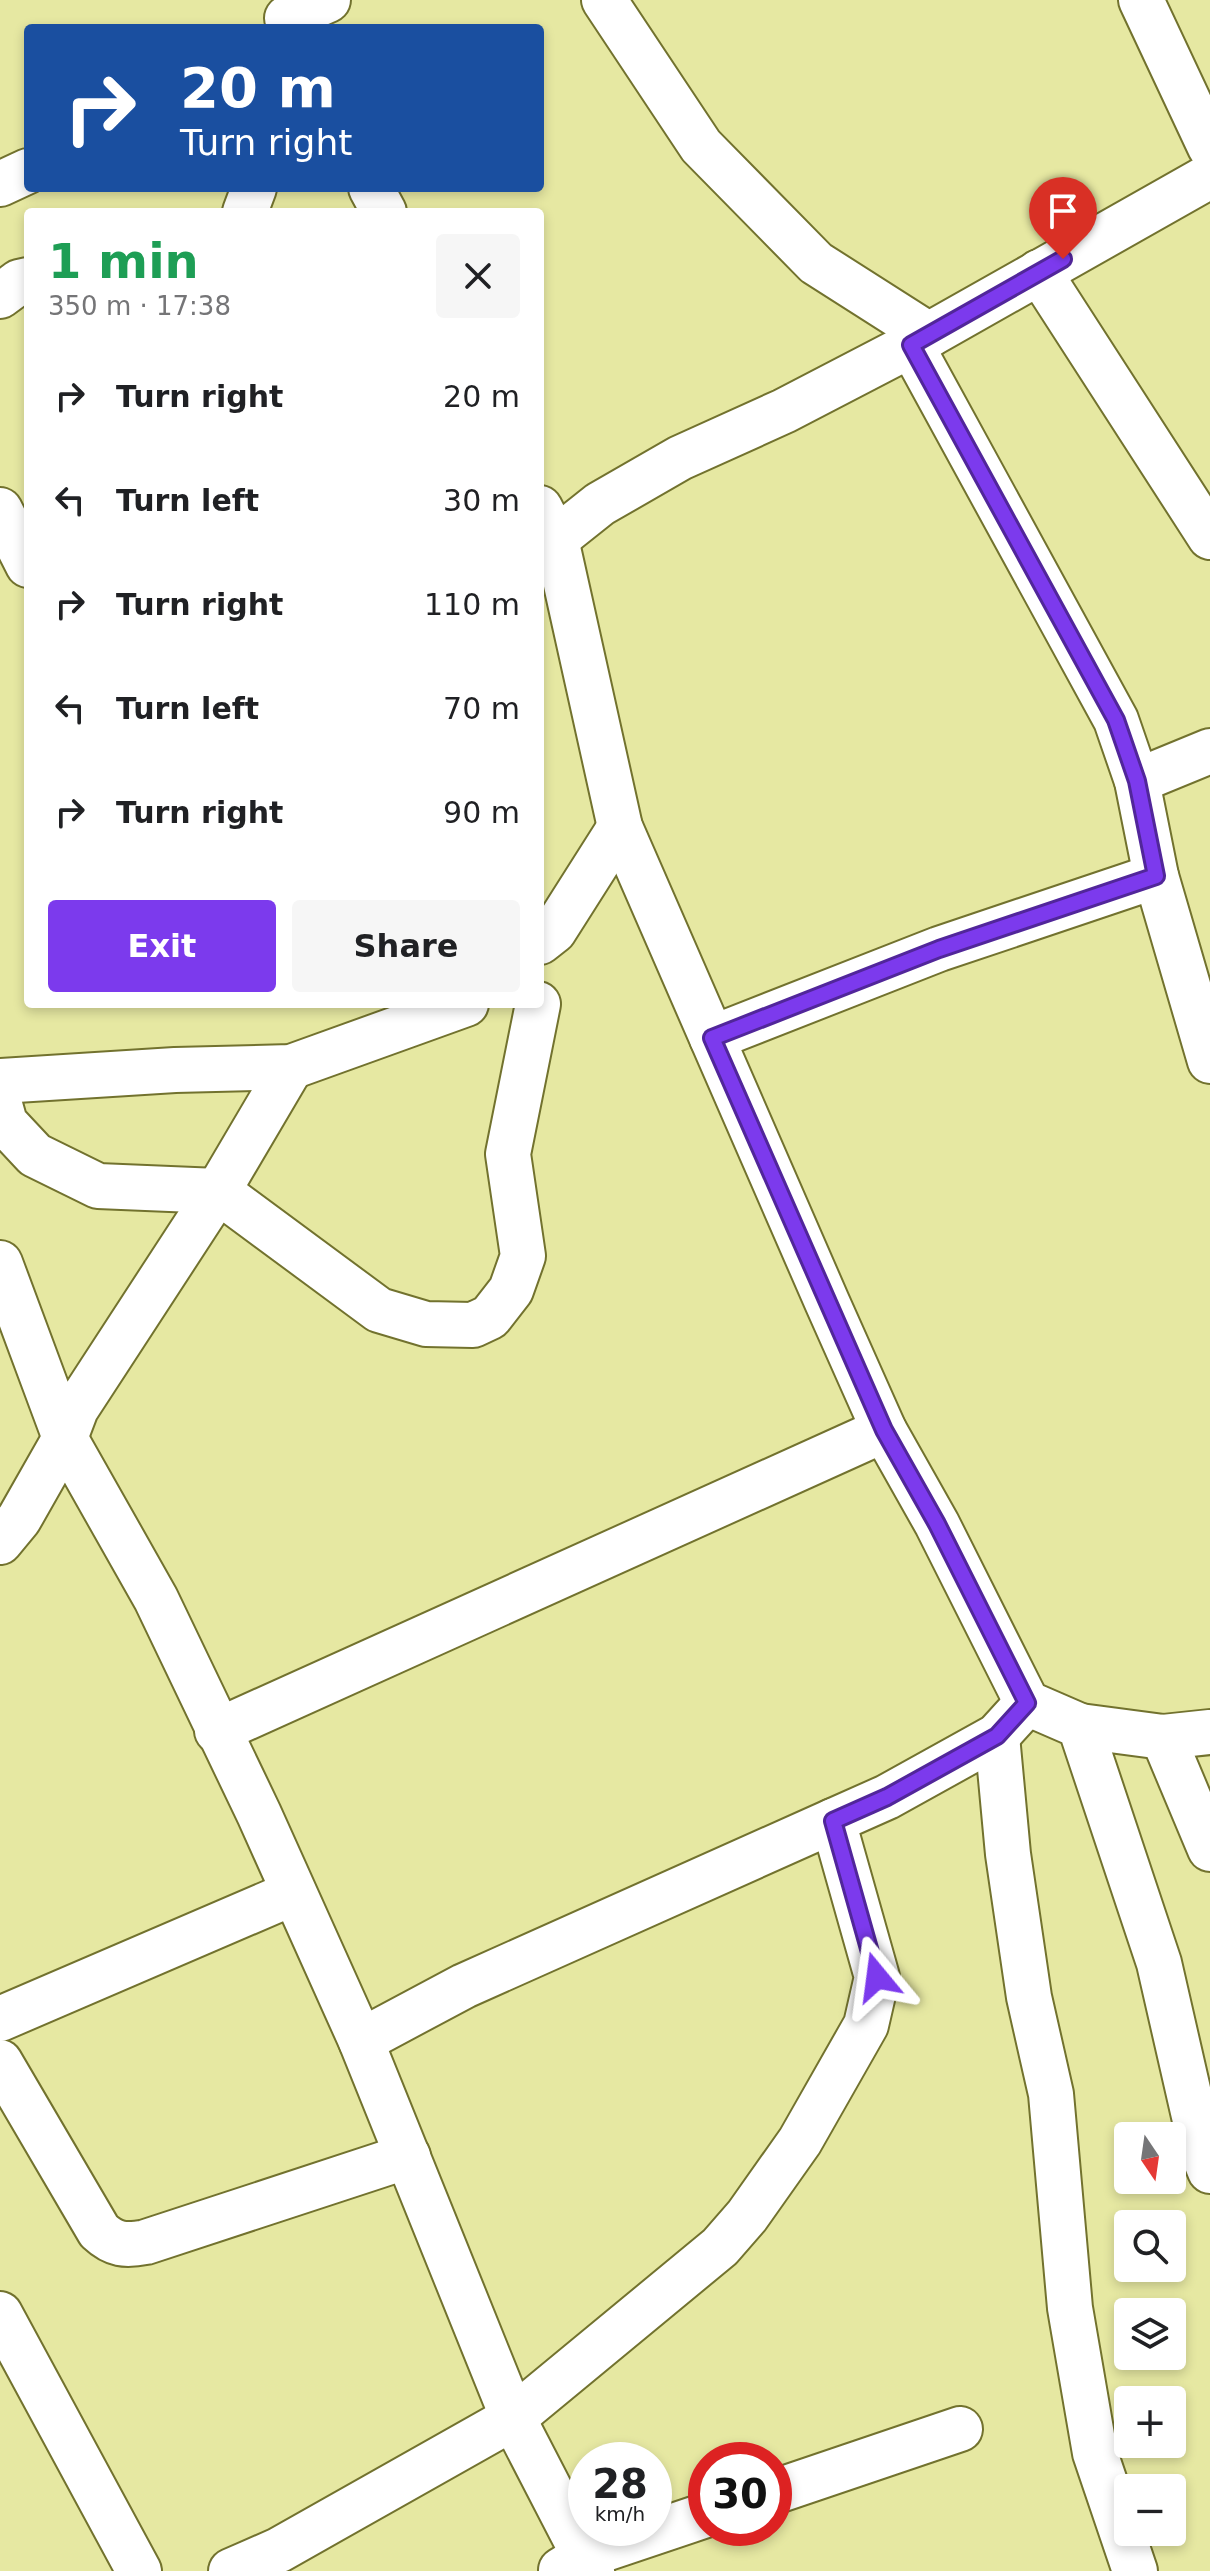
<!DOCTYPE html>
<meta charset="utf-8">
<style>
:root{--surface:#fff;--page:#f6f6f6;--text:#202124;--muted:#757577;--accent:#7c3aed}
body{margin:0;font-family:"DejaVu Sans",sans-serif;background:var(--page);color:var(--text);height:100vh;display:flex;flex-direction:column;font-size:30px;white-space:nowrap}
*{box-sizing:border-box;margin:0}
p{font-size:26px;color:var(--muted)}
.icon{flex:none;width:44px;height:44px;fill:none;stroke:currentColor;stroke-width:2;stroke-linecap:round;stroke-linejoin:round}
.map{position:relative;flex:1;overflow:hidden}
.details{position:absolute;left:24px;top:208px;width:520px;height:800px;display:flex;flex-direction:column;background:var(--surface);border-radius:8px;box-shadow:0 4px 12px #0003}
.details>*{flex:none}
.guide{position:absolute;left:24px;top:24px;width:520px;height:168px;border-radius:8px;box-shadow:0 4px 12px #0003;background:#1a4fa0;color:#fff;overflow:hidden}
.needle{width:52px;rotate:167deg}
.fabs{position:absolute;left:1114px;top:2122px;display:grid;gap:16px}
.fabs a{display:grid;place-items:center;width:72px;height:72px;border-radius:8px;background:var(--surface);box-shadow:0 4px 12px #0003;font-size:40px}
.speed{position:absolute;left:568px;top:2442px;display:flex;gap:16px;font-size:40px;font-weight:700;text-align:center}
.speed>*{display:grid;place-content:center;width:104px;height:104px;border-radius:50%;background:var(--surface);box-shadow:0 4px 12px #0003;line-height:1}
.speed small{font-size:20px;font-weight:400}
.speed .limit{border:12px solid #d22;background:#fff;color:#111}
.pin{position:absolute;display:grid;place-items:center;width:68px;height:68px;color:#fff;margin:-82px -34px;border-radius:50% 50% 50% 0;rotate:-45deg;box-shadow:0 0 8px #0007}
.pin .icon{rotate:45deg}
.me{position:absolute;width:88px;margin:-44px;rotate:344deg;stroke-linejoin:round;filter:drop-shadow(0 0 6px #0008)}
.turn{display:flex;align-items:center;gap:28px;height:168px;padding:0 24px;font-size:36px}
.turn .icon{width:104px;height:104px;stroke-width:2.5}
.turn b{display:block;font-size:56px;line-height:68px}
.round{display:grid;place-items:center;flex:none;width:84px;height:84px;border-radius:8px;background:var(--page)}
.summary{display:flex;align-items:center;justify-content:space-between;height:136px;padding:0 24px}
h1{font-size:48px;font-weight:800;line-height:60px;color:#1e9e55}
.button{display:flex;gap:16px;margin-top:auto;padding:16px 24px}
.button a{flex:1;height:92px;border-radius:8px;background:var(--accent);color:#fff;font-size:32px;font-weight:800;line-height:92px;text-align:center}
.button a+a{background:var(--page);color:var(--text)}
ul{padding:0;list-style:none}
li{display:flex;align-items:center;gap:24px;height:104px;padding:0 24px}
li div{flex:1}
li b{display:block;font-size:30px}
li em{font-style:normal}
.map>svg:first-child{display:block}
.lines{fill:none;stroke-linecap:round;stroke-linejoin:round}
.minor-casing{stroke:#72722e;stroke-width:48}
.minor{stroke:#fff;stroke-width:44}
.route-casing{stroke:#51269a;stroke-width:20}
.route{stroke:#7c3aed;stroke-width:14}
</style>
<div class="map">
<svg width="1210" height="2571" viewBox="0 0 1210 2571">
<rect width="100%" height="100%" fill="#e6e8a2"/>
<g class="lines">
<g class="minor-casing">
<g id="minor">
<polyline points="604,0 701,146 816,263 929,335"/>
<polyline points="1141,0 1210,147"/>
<polyline points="287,18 328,0"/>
<polyline points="0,184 28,171"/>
<polyline points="371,188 384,212"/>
<polyline points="245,212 254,188"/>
<polyline points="1039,272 1210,537"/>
<polyline points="0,296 19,282 28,280"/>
<polyline points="911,345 1116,720 1137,781 1156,876 1210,1061"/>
<polyline points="540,508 556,539 620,827 827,1302 884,1430 937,1524 1027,1703 1080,1726 1159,1963 1202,2151 1210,2171"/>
<polyline points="0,510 28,565"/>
<polyline points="540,545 556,539 600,504 680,458 784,411 911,345 1210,176"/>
<polyline points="1137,781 1210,751"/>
<polyline points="540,942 554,931 620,827"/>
<polyline points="712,1038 939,949 1156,876"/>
<polyline points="0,1081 175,1070 291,1067 466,1004"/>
<polyline points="0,1105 5,1123 35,1155 98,1186 218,1191 379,1310 426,1324 473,1325 490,1317 511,1290 523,1256 508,1154 538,1004"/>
<polyline points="0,1263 65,1438 76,1409 218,1191 291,1067"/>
<polyline points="65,1438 156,1599 259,1814 361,2041 513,2418 592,2571"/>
<polyline points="0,1542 19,1519 65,1438"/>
<polyline points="1080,1726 1163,1737 1210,1732"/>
<polyline points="217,1731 884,1430"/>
<polyline points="997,1736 1008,1854 1029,1997 1051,2094 1070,2308 1095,2453 1135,2571"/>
<polyline points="1163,1737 1210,1849"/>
<polyline points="0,2019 293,1893"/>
<polyline points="361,2041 464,1986 833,1821"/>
<path d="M 0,2062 L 99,2231 C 114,2245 125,2246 146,2242 L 408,2156"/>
<polyline points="0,2314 139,2571"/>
<polyline points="774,2492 960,2429"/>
<polyline points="561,2570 584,2556 706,2515"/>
<polyline points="231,2571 279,2550 513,2418 720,2247 747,2216 800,2141 866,2025 877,1977 833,1821 887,1797 997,1736 1027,1703"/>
</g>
</g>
<use href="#minor" class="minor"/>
</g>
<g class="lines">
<g class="route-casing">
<polyline id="route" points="877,1977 833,1821 887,1797 997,1736 1027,1703 937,1524 884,1430 712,1038 939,949 1156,876 1137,781 1116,720 911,345 1063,259"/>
</g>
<use href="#route" class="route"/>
</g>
</svg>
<div class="fabs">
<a><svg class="needle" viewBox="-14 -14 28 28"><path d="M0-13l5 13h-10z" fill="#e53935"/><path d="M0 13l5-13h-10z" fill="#757577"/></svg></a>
<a><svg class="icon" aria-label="search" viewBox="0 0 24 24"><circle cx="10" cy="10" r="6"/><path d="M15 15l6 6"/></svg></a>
<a><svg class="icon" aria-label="layers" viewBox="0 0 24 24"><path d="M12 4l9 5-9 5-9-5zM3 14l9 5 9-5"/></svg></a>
<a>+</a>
<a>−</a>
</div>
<div class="speed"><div>28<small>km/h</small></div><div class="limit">30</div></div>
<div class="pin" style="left:1063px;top:259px;background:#d93025"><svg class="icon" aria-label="arrive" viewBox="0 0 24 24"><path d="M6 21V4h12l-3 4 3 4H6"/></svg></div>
<svg class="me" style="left:877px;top:1977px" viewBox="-20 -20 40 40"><path d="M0-17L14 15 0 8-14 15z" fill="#7c3aed" stroke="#fff" stroke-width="4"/></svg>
<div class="guide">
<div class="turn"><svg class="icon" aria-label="right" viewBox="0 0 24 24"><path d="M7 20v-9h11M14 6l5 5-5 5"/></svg><div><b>20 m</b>Turn right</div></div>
</div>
<section class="details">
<div class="summary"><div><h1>1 min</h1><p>350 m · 17:38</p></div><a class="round"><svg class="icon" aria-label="close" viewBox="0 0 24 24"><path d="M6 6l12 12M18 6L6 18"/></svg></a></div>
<ul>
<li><svg class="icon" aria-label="right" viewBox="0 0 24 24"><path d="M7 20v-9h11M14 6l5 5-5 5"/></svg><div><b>Turn right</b></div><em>20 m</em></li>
<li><svg class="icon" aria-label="left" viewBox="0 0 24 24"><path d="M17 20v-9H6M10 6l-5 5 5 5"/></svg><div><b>Turn left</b></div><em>30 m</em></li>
<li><svg class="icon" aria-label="right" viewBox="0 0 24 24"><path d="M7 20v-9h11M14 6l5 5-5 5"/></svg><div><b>Turn right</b></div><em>110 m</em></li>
<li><svg class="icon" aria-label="left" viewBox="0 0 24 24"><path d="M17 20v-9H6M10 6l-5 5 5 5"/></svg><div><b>Turn left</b></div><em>70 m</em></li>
<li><svg class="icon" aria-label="right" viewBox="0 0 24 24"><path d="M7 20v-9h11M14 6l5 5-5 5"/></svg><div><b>Turn right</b></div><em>90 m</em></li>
</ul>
<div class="button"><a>Exit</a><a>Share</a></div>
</section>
</div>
